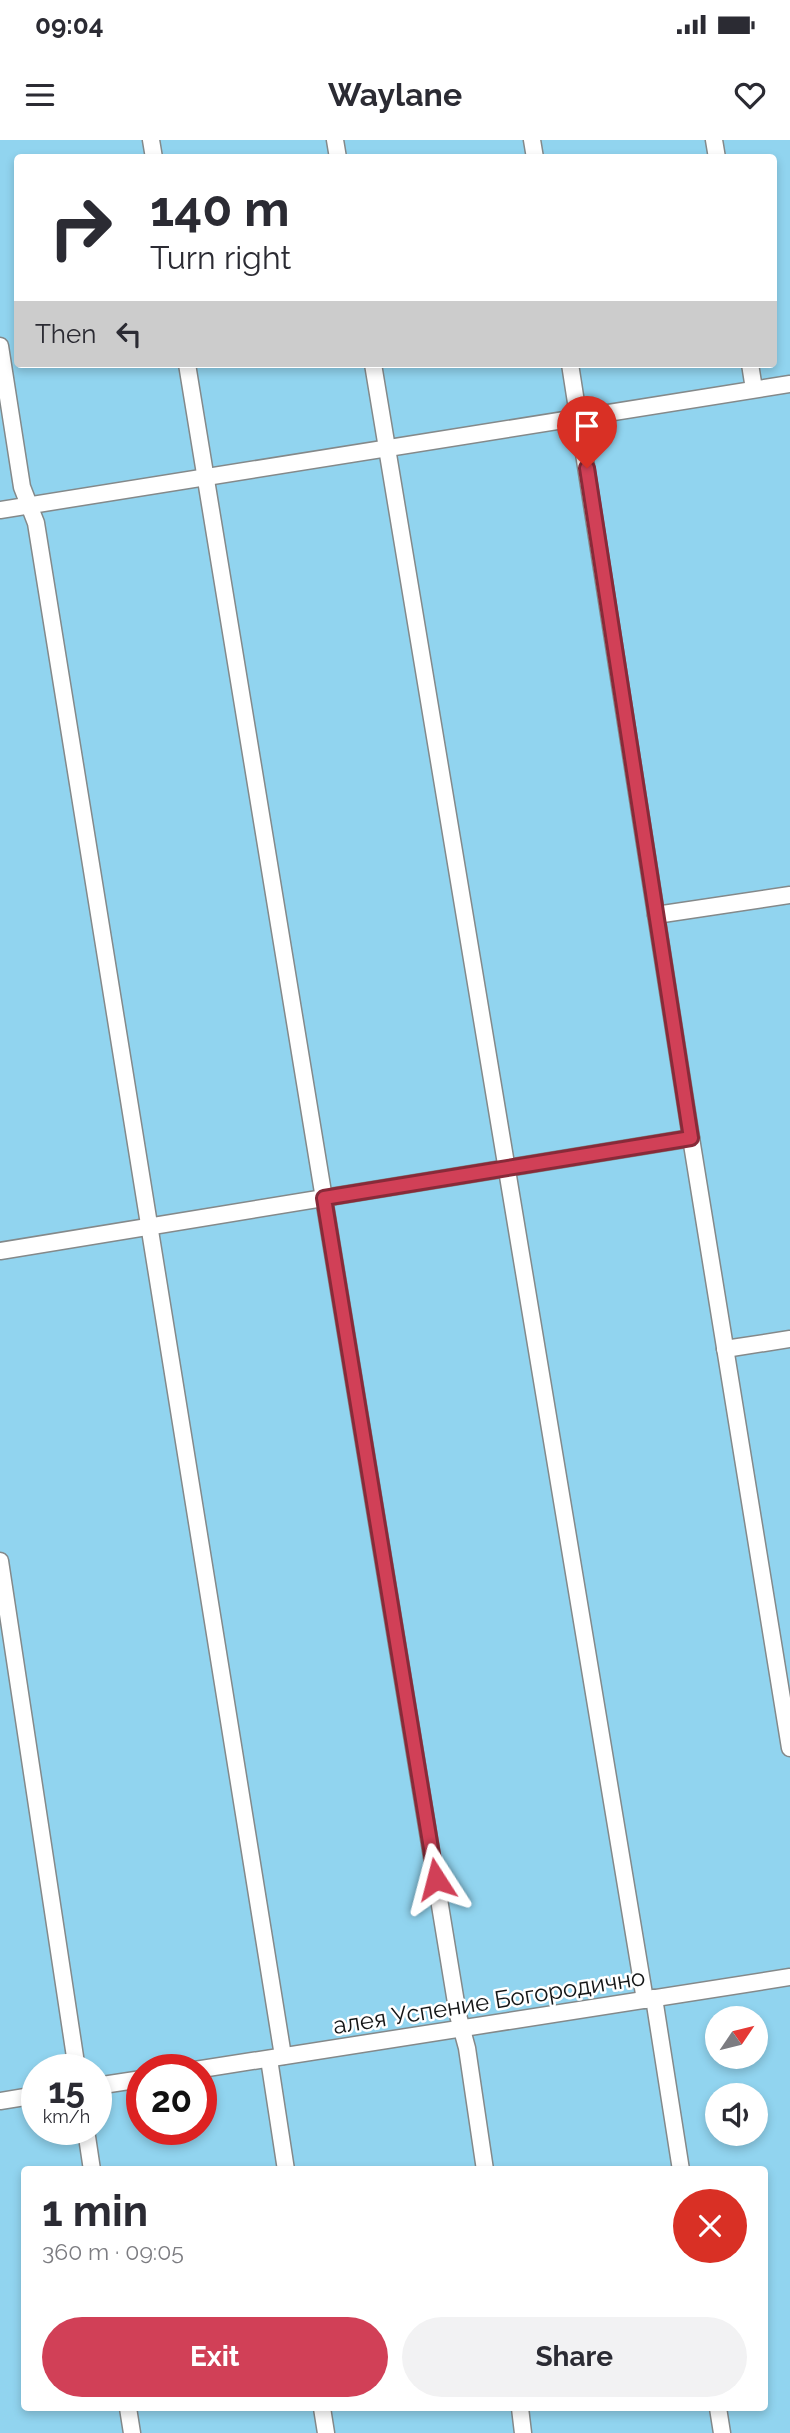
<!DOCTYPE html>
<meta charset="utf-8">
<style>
:root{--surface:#fff;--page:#f2f2f3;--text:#2b2b33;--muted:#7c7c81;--accent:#d14057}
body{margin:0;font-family:Raleway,sans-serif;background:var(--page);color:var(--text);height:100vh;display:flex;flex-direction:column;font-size:26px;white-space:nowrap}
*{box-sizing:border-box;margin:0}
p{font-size:23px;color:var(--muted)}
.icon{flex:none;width:38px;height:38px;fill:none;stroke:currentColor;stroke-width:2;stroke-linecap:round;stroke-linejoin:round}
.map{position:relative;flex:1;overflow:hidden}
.drawer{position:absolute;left:21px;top:2026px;width:747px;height:245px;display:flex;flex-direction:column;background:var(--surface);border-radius:7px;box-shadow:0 4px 10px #0003}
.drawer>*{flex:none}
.hud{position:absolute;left:14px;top:14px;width:763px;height:214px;border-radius:7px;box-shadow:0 4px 10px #0003;background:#fff;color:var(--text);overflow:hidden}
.needle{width:46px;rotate:55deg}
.controls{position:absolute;left:705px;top:1866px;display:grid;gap:14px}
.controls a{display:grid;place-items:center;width:63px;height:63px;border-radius:50%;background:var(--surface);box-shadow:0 4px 10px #0003;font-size:35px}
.speed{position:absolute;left:21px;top:1914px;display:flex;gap:14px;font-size:35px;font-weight:700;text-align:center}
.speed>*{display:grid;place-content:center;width:91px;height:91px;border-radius:50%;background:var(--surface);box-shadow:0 4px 10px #0003;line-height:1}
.speed small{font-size:18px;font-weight:400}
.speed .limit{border:10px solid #d22;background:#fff;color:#111}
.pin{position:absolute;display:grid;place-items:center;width:60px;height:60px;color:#fff;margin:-72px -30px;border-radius:50% 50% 50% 0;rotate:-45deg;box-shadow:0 0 7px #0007}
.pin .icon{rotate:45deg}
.me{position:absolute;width:77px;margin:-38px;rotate:351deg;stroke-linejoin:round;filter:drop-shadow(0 0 5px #0008)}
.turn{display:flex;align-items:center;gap:24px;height:147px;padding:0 21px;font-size:32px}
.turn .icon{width:91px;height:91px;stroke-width:2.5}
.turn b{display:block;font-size:49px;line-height:60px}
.then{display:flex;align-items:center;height:66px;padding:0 21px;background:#0003;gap:14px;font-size:26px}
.round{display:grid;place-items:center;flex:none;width:74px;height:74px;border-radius:37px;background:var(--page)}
.head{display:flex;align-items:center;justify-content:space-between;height:119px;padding:0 21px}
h1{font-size:42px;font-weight:700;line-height:52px}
.action{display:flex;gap:14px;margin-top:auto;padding:14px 21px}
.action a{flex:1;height:80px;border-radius:42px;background:var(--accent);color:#fff;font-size:28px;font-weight:700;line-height:80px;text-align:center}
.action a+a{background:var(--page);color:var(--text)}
.status{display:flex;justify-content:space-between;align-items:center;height:49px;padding:0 35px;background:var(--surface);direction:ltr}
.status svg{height:19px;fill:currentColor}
header{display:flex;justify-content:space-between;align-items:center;height:91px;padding:0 21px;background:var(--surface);font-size:32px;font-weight:700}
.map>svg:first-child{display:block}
.green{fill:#91d4ef;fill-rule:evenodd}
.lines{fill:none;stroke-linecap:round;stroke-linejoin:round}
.service-casing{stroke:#84898a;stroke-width:19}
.service{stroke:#fff;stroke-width:16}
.route-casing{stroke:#882a39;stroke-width:18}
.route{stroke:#d14057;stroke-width:12}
.labels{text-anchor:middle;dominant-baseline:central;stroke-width:5;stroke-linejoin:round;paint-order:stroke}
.street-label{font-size:24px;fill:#131516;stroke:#fff}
</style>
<div class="status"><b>09:04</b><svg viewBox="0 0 49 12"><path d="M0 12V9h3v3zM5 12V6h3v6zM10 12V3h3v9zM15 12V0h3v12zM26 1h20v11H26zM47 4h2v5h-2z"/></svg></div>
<header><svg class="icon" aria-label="menu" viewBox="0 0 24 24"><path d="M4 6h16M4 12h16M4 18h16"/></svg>Waylane<svg class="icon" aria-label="heart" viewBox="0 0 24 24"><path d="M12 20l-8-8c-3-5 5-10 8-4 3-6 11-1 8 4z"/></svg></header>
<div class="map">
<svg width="790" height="2293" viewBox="0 0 790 2293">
<rect width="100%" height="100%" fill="#eff4f6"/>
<path class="green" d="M 0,0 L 790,0 L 790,2293 L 0,2293 ZM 18,18 L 774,18 L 774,224 L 18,224 ZM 718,1878 L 756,1878 L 756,1916 L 718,1916 ZM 37,1930 L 96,1930 L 96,1990 L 37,1990 ZM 142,1930 L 201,1930 L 201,1990 L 142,1990 ZM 718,1955 L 756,1955 L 756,1993 L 718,1993 ZM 24,2030 L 765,2030 L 765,2268 L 24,2268 Z"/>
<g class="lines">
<g class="service-casing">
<g id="service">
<polyline points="151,0 154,18"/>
<polyline points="335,0 338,18"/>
<polyline points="532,0 535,18"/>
<polyline points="714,0 717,18"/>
<polyline points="0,206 22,347 36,383 283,1916"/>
<polyline points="187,224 458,1875 467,1908 485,2030"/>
<polyline points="373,224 645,1860"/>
<polyline points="570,224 691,998 790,1608"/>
<polyline points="750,224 754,249"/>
<polyline points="0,370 790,244"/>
<polyline points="656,775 790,755"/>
<polyline points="0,1111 691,998"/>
<polyline points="725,1209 790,1199"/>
<polyline points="0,1421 77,1930"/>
<polyline points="654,1858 681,2030"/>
<polyline points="269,1919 286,2030"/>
<polyline points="195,1930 790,1837"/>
<polyline points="96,1946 142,1939"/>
<polyline points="0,1961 37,1955"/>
<polyline points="86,1990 92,2030"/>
<polyline points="128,2268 132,2293"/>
<polyline points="322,2268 326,2293"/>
<polyline points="520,2268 523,2293"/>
<polyline points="718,2268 722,2293"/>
</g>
</g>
<use href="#service" class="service"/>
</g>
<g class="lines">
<g class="route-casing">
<polyline id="route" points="436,1739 324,1058 691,998 587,328"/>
</g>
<use href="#route" class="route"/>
</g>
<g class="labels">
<g class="street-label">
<text transform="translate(489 1861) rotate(-9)">алея Успение Богородично</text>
</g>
</g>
</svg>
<div class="controls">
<a><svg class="needle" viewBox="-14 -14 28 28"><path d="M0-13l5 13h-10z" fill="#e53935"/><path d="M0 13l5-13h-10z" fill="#7c7c81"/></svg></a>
<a><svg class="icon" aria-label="sound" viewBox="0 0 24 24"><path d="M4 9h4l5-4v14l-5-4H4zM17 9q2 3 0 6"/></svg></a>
</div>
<div class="speed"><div>15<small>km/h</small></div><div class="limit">20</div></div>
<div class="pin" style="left:587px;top:328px;background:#d93025"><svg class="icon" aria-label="arrive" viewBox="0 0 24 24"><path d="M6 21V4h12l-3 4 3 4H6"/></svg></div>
<svg class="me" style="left:436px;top:1739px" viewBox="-20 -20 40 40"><path d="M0-17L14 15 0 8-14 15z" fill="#d14057" stroke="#fff" stroke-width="4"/></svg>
<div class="hud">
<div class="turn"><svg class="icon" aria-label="right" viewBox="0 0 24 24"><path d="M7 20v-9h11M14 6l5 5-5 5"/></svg><div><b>140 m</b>Turn right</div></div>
<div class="then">Then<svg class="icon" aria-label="left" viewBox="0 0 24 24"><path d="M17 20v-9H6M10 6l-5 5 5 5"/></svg></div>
</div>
<section class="drawer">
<div class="head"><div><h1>1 min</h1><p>360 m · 09:05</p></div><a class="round" style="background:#d93025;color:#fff"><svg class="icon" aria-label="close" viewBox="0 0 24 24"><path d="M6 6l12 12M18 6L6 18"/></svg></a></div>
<div class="action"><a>Exit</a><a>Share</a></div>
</section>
</div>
